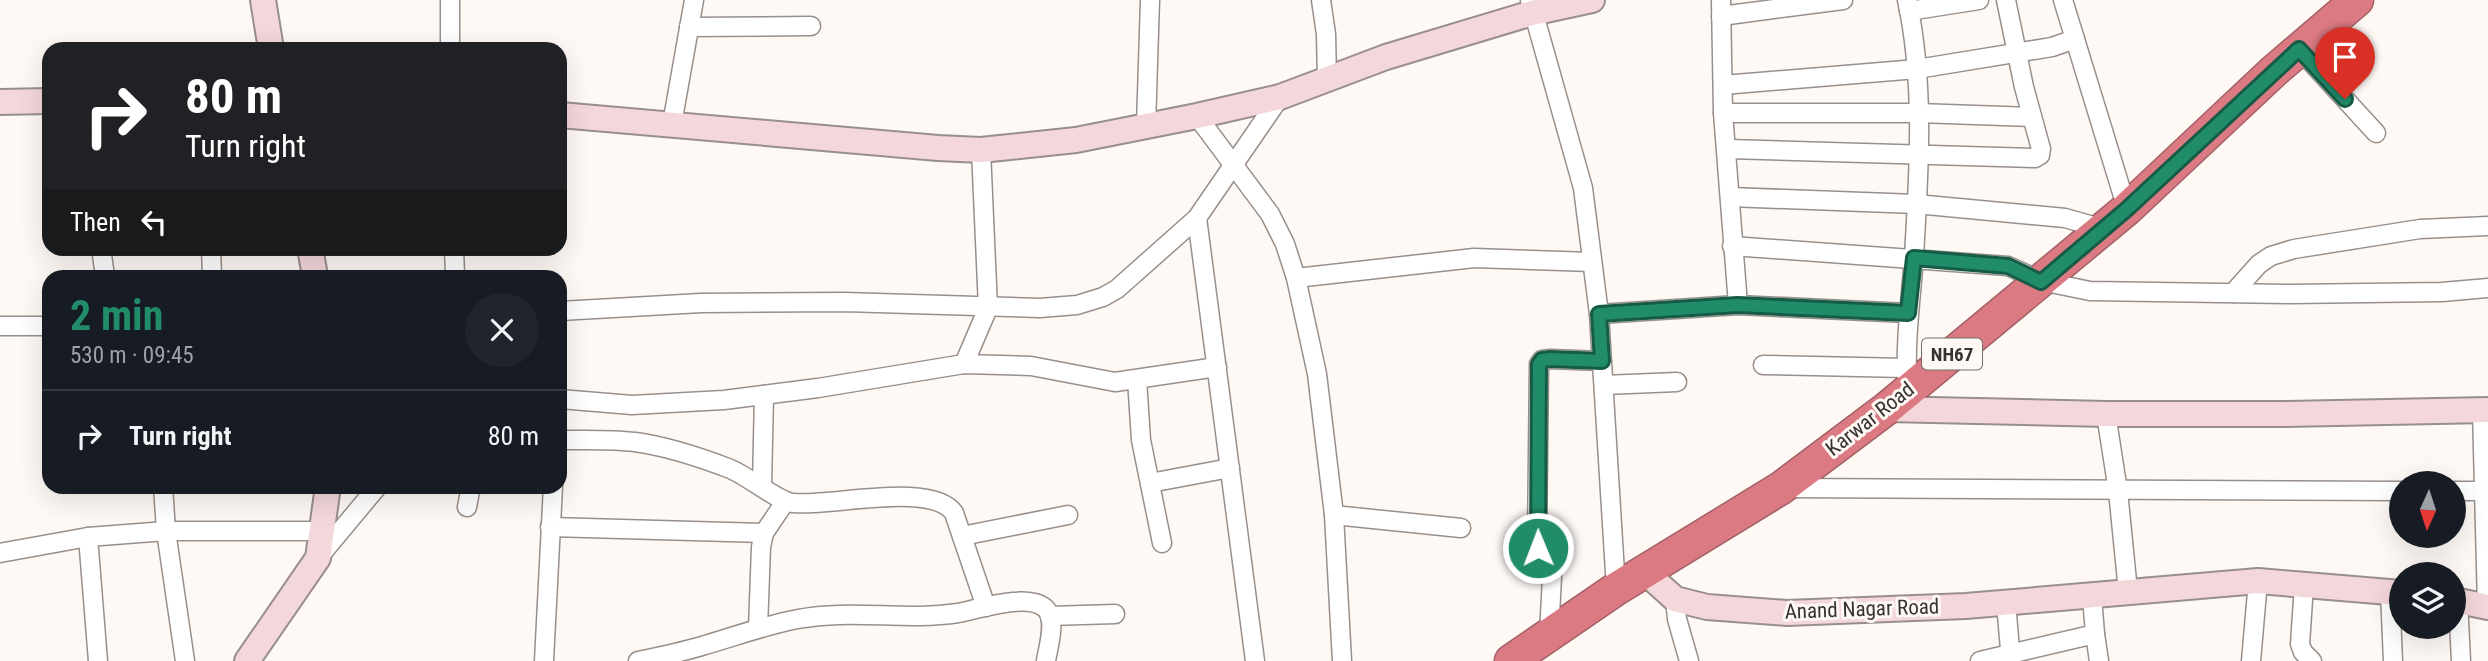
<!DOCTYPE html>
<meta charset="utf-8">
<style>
:root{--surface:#171b24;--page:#20242c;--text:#f1f3f6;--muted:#9ea1a6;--line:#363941;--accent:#208c6a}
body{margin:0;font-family:"Roboto Condensed",sans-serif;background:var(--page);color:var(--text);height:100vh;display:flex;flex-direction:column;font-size:26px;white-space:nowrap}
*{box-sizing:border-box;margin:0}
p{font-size:23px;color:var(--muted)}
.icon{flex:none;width:38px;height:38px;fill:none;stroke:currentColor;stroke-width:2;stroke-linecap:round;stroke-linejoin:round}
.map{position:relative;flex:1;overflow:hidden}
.sheet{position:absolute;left:42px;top:270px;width:525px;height:224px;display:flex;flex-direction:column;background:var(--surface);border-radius:21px;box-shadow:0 7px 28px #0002}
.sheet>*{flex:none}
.guide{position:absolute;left:42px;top:42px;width:525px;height:214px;border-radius:21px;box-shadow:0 7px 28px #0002;background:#202124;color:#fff;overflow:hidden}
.needle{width:46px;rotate:183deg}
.fabs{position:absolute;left:2389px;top:471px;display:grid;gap:14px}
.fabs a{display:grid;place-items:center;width:77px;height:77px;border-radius:50%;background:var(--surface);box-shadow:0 7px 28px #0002;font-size:35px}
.pin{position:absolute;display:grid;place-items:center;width:60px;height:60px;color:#fff;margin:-72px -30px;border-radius:50% 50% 50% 0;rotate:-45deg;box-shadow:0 0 7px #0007}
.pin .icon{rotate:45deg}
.me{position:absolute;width:77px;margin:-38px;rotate:359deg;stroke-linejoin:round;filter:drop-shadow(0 0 5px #0008)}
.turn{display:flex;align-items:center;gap:24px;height:147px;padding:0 28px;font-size:32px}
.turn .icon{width:91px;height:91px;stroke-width:2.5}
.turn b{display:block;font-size:49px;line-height:60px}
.then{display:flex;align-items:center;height:66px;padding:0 28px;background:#0003;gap:14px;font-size:26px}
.round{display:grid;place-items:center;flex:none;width:74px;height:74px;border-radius:37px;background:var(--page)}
.headline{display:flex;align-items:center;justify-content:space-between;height:119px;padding:0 28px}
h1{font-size:42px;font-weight:700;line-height:52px;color:var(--accent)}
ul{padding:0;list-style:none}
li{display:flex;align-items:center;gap:21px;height:91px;padding:0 28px;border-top:2px solid var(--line)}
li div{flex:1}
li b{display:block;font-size:26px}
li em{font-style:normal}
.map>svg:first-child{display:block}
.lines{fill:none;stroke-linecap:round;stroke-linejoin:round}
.street-casing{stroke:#988f8a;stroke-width:21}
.secondary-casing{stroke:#988f8a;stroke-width:28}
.highway-casing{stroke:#a26166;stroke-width:35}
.street{stroke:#fff;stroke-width:18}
.secondary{stroke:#f4d7da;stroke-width:24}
.highway{stroke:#dc7a83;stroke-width:32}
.route-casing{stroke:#155b45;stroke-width:18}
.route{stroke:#208c6a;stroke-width:12}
.labels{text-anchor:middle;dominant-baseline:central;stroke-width:6;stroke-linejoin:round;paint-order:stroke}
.shield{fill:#fff9f5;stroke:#736e6c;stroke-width:2}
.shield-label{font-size:19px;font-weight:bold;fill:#373331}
.street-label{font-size:21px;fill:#373331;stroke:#fff9f5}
</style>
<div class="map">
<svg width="2488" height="661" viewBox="0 0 2488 661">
<rect width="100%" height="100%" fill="#fff9f5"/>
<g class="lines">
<g class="street-casing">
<g id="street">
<polyline points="1321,0 1326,34 1327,80"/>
<polyline points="1530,0 1583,188 1599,314 1616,589"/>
<polyline points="1721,0 1723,113 1738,305"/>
<path d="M 1907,0 C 1925,83 1919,172 1914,256 C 1911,301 1904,345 1908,389"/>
<polyline points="2063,0 2127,209"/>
<polyline points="1909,11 1979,0"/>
<polyline points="1721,16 1843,0"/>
<polyline points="689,27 811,26"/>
<polyline points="450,49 450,0"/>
<polyline points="2299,49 2376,133"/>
<polyline points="1723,85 1917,69 2052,47 2075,39"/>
<polyline points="1723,113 1918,113 2032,117"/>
<polyline points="1197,116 1270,214 1285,244 1296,278 1317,374 1334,515 1342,661"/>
<polyline points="672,124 694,0"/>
<polyline points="1146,126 1150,0"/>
<polyline points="1728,149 2035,158 2040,155 2041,149 2024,87 2006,0"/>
<polyline points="1730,197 1916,204 2065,218 2104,229"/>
<polyline points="1197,218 1255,661"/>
<polyline points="1732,246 2008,266 2041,281 2090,291 2291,294 2442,292 2488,288"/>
<polyline points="101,248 105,276"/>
<polyline points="211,248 212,276"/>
<polyline points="454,248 455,276"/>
<polyline points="1296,278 1474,258 1592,262"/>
<polyline points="2233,293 2259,264 2271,256 2294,249 2420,229 2488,226"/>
<polyline points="560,311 701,303 844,302 1040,308 1077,305 1103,297 1117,289 1197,218 1280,97"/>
<polyline points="1599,314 1738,305 1908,313"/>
<polyline points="0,326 49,326"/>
<polyline points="964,364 988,308 981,150"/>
<polyline points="1763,365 1906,368"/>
<polyline points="1137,379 1141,440 1162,543"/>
<polyline points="1604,385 1677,382"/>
<polyline points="560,399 632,405 724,400 818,388 964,364 1031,366 1115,382 1217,367"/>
<polyline points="2482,410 2487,607"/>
<polyline points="2106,414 2118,491 2128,591"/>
<path d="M 560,440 C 585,440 610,439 635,442 C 665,446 699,457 728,468 C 747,475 777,501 793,503 C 830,507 932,481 954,513 L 986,607"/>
<polyline points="1150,483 1230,468"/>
<polyline points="762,485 764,395"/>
<polyline points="163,486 166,531 185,661"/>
<polyline points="1784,488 2401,491"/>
<polyline points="2454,491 2488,491"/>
<polyline points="467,507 471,486"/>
<polyline points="1334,515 1461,528"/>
<polyline points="550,527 764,533"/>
<polyline points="962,536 1068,515"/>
<polyline points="88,537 98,661"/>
<polyline points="0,553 88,537 166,531 323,531"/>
<polyline points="318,558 378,486"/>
<polyline points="2304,585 2300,644 2303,652 2312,661"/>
<polyline points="2390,592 2393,661"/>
<polyline points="1675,599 1677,619 1689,661"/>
<polyline points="2458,601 2461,661"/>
<polyline points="2006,603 2011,661"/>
<polyline points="1050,616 1115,614"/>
<polyline points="758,628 761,547 764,533 785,502"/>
<polyline points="2095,634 2099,661"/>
<polyline points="1549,635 1553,557 1551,553 1541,551 1537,543 1539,364 1542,360 1550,359 1602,361"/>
<polyline points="544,661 553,486"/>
<path d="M 638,661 C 661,656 683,652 705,645 C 736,636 766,625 798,619 C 851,609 905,621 958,613 C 979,609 1029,592 1046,609 C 1057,621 1048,647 1046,661"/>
<polyline points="1980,661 2095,634 2092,597"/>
<polyline points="2251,661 2258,581"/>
</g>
</g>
<g class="secondary-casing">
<g id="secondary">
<polyline points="263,0 271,49"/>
<polyline points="0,102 49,101"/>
<polyline points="560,115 938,148 981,150 1076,140 1197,116 1280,97 1386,57 1532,13 1592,0"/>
<polyline points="310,248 315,276"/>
<polyline points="1886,409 2106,414 2284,414 2488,410"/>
<polyline points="1645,572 1675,599 1707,607 1787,613 1966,606 2258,581 2401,593"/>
<polyline points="2454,600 2488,607"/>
<polyline points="247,661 318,558 328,486"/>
</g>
</g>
<g class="highway-casing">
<polyline id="highway" points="1511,661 1616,589 1781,488 1886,409 2127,209 2274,71 2357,0"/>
</g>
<use href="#street" class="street"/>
<use href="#secondary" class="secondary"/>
<use href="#highway" class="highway"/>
</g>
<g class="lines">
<g class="route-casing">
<polyline id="route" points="1538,548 1539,364 1542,360 1550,359 1602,361 1599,314 1738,305 1908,313 1914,258 2008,266 2041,282 2127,209 2299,49 2345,99"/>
</g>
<use href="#route" class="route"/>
</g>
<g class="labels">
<rect class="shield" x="1922" y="338.5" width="60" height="31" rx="5"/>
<g class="shield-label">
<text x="1952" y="354">NH67</text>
</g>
<g class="street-label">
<text transform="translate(1870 419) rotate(-38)">Karwar Road</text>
<text transform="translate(1862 609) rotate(-2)">Anand Nagar Road</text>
</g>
</g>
</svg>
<div class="fabs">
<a><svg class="needle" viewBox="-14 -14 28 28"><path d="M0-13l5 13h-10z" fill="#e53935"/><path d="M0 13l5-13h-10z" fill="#9ea1a6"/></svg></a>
<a><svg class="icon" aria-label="layers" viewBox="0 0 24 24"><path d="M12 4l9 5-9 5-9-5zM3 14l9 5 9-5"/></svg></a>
</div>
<div class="pin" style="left:2345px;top:99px;background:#d93025"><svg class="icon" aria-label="arrive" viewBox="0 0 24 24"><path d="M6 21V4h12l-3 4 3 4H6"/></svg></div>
<svg class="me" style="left:1538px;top:548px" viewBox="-20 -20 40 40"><circle r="17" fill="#208c6a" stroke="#fff" stroke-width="3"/><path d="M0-11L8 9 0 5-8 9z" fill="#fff"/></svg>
<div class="guide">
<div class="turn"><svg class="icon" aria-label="right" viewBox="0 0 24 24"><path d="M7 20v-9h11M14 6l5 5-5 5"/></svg><div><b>80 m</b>Turn right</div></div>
<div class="then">Then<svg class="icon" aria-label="left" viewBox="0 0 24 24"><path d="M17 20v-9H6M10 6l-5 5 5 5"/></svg></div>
</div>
<section class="sheet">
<div class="headline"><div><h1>2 min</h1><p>530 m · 09:45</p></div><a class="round"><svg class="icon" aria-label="close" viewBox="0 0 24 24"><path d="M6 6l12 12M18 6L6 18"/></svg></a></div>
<ul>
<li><svg class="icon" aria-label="right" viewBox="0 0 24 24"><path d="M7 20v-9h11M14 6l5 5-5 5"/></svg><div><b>Turn right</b></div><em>80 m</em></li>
</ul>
</section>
</div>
